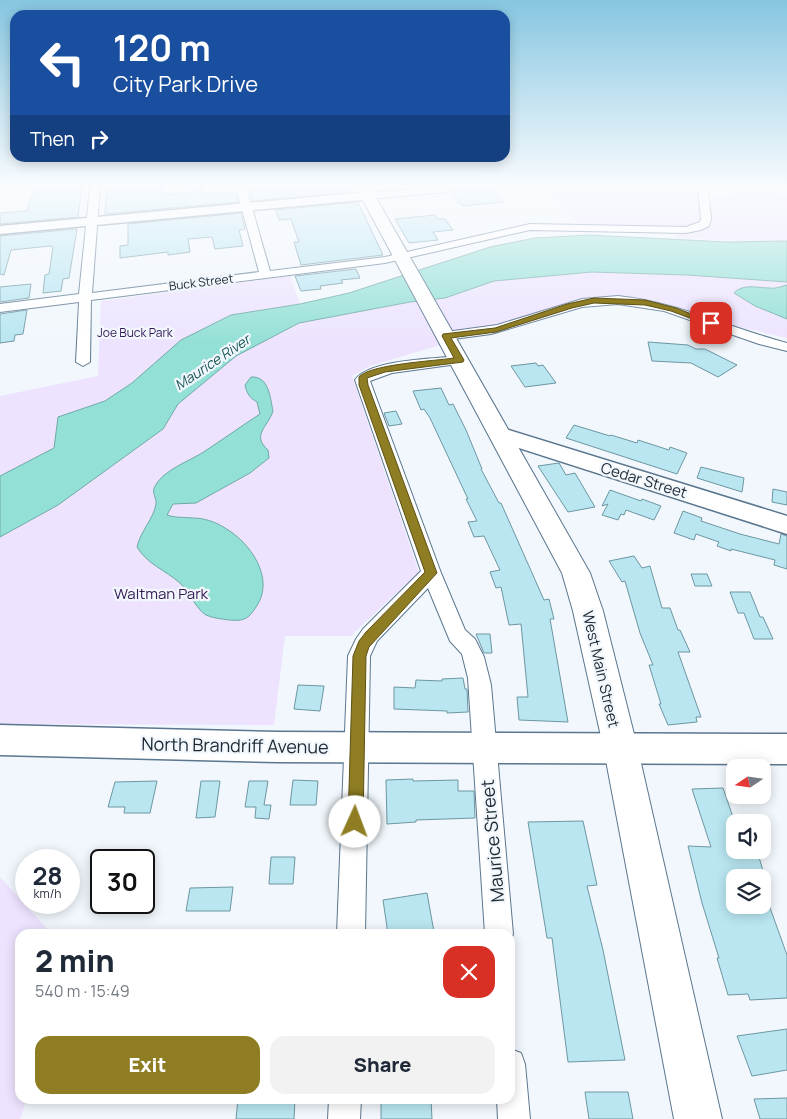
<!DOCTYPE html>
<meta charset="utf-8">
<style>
:root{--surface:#fff;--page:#f2f2f3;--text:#1f2937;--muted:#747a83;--accent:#8e7d23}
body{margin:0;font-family:Manrope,sans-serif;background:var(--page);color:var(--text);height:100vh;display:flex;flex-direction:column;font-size:19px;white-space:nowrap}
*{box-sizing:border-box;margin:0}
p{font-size:16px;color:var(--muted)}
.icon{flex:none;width:28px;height:28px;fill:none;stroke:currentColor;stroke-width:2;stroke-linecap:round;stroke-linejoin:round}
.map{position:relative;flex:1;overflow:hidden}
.panel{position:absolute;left:15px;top:929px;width:500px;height:175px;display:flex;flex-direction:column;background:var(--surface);border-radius:15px;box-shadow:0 2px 12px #0003}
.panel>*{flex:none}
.hud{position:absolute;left:10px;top:10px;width:500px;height:152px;border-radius:15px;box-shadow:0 2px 12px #0003;background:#1a4fa0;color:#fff;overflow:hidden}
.needle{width:32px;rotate:257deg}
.tools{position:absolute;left:726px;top:759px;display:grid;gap:10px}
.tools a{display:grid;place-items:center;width:45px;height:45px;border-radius:10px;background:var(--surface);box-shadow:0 2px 12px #0003;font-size:25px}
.speed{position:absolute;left:15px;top:849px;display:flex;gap:10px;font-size:25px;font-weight:700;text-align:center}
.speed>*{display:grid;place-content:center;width:65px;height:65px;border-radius:50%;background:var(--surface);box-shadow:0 2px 12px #0003;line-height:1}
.speed small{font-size:12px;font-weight:400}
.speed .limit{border:2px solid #111;border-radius:8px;background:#fff;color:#111}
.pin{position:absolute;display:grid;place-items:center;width:42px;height:42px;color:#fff;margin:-21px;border-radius:10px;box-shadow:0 2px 8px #0006}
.me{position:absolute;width:55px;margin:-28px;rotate:2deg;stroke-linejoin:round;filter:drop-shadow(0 0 4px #0008)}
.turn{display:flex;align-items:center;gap:18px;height:105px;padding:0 20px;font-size:22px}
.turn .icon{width:65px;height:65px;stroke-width:2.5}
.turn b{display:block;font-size:35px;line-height:42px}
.then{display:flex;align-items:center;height:48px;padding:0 20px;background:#0003;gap:10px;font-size:19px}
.round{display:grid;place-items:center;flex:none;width:52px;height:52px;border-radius:15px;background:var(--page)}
.headline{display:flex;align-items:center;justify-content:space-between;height:85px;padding:0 20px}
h1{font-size:30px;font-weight:800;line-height:38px}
.primary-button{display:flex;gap:10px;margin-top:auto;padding:10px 20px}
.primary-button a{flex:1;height:58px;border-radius:15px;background:var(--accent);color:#fff;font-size:20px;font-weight:800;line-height:58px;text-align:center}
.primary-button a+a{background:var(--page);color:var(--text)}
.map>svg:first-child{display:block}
.green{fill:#ede3ff}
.water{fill:#93e0d6;stroke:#70a9a5}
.building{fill:#b9e6f1;stroke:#6d97a2}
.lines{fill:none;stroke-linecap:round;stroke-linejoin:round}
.minor-casing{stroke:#5b768e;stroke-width:2}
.tertiary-casing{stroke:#5b768e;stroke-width:3}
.secondary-casing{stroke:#5b768e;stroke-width:3}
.trunk-casing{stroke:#5b768e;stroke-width:2}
.minor{fill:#fff;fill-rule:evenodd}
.tertiary{fill:#fff;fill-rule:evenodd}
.secondary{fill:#fff;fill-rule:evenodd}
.trunk{fill:#fff;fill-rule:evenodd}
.route{fill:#8e7d23;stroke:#5c5117}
.labels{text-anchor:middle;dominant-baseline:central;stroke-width:4.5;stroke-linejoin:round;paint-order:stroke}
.far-street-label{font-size:12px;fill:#1d2932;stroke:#f1f7fc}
.far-park-label{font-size:12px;fill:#361855;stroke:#f1f7fc}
.far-water-label{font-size:14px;font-style:italic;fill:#165751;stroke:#f1f7fc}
.street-label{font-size:15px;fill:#1d2932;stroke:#f1f7fc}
.park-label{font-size:15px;fill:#361855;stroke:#f1f7fc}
.near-street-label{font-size:18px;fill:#1d2932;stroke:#f1f7fc}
</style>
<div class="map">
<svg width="787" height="1119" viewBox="0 0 787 1119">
<rect width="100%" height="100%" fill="#f1f7fc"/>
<g class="green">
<polygon points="543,187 708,187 705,201 755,187 787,194 787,242 677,238 673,230 582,227"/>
<polygon points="592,272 687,275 787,282 787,338 629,301 597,298 370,366 352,376 419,572 351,636 285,636 274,725 0,724 0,537 58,505 163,429 178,404 236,356 299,323 410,302 494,281"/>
<polygon points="290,276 300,304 231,315 105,401 58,417 54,448 0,476 0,396 98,376 101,301"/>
<polygon points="0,877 52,934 20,934 20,1099 27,1099 20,1119 0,1119"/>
</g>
<g class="water">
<polygon points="589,235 727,242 787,241 787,282 687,275 592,272 494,281 445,298 410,302 299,323 236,356 178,404 163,429 58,505 0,537 0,476 54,448 58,417 105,401 132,383 181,340 231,315 300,304 349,293 490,247 535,238"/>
<path d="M 787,285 L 787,319 L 755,306 L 734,293 C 744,283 757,288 770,288 C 776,289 782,286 787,285 Z"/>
<path d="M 251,377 C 269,376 270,397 273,411 C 268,427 251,435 268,450 L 269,458 L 250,473 L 196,503 L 173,504 L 167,515 C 175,518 184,517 193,518 C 204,518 216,522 225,528 C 250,542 276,579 256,607 C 248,620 243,621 229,620 C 222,619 212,618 206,615 C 197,610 189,592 180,583 C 165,570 147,564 137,547 C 140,532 154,518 156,504 C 157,498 151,493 155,486 C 164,470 187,462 202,453 C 222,440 240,427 260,414 L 257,402 C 250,398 247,394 245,385 Z"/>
</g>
<g class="building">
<polygon points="68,187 82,187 78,217 0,224 0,213 27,211 34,190"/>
<polygon points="107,187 163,187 164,195 189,193 188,187 203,187 204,193 235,192 238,202 105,214"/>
<polygon points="278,187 349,187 352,192 253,201 250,189"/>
<polygon points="459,187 489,187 503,202 462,206 451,192"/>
<polygon points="358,202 383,255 301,265 294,242 299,242 291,219 279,220 276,210"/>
<polygon points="241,213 245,229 239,230 243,246 215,249 212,237 188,239 190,252 168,255 168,252 120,258 120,246 128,245 128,224"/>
<polygon points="435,215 438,219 445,219 453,230 433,232 438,240 409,243 395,219"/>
<polygon points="77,229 69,278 63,279 61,291 43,293 45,275 49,274 53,247 50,246 11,250 4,275 0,274 0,236"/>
<polygon points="356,269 360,278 341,280 343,283 320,286 321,289 301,291 295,276"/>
<polygon points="31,284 29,298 0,302 0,287"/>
<polygon points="27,310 23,334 15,335 14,341 0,343 0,314"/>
<polygon points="648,342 688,345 696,349 705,349 737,365 718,377 691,363 652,361"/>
<polygon points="536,363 538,366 543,365 556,383 525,387 511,366"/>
<polygon points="441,388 449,405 453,404 466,430 482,469 481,469 499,503 501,503 544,600 549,599 554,619 550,619 568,722 519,720 517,697 528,697 521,624 509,625 501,587 496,588 490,572 500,570 484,536 474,537 468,522 477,521 466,499 468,499 430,418 424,409 421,410 413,391"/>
<polygon points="396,411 402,424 389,426 384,413"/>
<polygon points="574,425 610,436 611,435 637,443 638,440 669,450 670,447 687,453 677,474 566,438"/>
<polygon points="559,463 566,475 575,473 595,507 568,512 538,466"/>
<polygon points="701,467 744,478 742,492 697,478"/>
<polygon points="773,489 787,492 787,505 772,502"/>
<polygon points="610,490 641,501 642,499 661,506 654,520 626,510 624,515 621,514 618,520 602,515 608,504 602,506"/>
<polygon points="683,511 702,518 701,521 740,534 779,544 781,534 787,536 787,569 774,565 775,560 731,549 731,551 717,546 719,542 696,534 694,540 674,533"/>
<polygon points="634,556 642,568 650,566 662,608 670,608 678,630 680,630 690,652 678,652 701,717 696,717 697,722 668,725 659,704 661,704 649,665 653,665 640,633 625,581 622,582 609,561"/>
<polygon points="691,574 707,574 712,586 695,586"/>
<polygon points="730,592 750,592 760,617 763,617 773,639 754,639 744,613 738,613"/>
<polygon points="476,634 490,634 492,653 484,653"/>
<polygon points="463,678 465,689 467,689 468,712 447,713 447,711 394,709 394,687 415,688 416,680 442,681 442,679"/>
<polygon points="298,685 324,686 320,711 294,709"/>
<polygon points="413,779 413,781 458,780 458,791 474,791 475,818 416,820 416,822 387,824 386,780"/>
<polygon points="293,780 318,781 316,805 290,805"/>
<polygon points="157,781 150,813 124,813 125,807 108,807 115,782"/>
<polygon points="201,781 220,781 215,817 196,818"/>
<polygon points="249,781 268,781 264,805 271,805 269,819 255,818 256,807 245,807"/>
<polygon points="723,788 735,823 735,850 757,850 765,878 735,878 735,905 769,905 787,955 787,998 750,1000 748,994 728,995 717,958 719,958 702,903 688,846 711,847 692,789"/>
<polygon points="583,821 597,885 587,886 603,950 625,1060 568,1062 552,938 547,938 528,822"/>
<polygon points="271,857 295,857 293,884 269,884"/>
<polygon points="233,887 230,911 186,911 190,888"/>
<polygon points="427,893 434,932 388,934 383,900"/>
<polygon points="787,1029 787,1070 752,1076 737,1036"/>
<polygon points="585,1092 628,1092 633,1119 589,1119"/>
<polygon points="787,1098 787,1119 760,1119 754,1099"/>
<polygon points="238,1099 295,1099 294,1119 236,1119"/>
<polygon points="381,1099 431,1099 432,1119 381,1119"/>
</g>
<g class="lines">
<g class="minor-casing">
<g id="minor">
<polygon points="90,187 100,187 92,293 259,272 236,187 246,187 270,271 385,257 530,224 686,227 700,222 701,219 698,187 708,187 711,219 709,226 701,230 686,233 530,230 385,263 91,300 90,362 83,366 76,362 79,302 0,312 0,304 79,294"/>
<polygon points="437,187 457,187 446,192 368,199 363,196 368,193"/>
<path d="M 618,296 C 677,302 730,328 787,343 L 787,351 L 759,344 L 664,311 L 618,304 L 582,307 L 491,334 L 446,340 L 439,336 L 446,332 L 497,325 L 582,299 Z"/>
<path d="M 460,356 L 467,360 L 465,363 L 392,373 L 370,381 L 441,573 L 465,630 L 475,639 L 484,657 L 491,685 L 513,934 L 510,941 L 510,934 L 485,934 L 468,678 L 462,654 L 450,641 L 428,588 L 377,641 L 370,656 L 365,934 L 337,934 L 348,656 L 356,639 L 363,629 L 421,571 L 355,380 C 370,359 435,359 460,356 Z"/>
<polygon points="510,1049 521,1053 525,1064 530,1119 498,1119 497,1099 510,1099"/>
<polygon points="329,1099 361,1099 360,1119 328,1119"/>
</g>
</g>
<g class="tertiary-casing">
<polygon id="tertiary" points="368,192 374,196 372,199 0,234 0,226"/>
</g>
<g class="secondary-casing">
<g id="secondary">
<polygon points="502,428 787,516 787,534 494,440 491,435 494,430"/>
<polygon points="0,725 278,732 787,734 787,764 278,762 0,755"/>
</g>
</g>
<g class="trunk-casing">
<polygon id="trunk" points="356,187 370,187 590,573 603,611 638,750 722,1119 674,1119 604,750 573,611 562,573"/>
</g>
<use href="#minor" class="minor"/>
<use href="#tertiary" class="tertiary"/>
<use href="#secondary" class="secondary"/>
<use href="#trunk" class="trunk"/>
</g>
<linearGradient id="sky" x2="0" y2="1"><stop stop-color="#86c6e1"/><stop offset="0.54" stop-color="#f9fbfe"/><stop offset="1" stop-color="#f9fbfe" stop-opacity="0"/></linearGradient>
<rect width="787" height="344" fill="url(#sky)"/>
<path class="route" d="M 594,298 L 645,300 L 676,308 L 715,323 L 708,325 L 671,311 L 645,305 L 594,303 L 572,308 L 496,332 L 451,338 L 464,360 L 463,362 L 385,372 L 367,378 L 368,385 L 437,573 L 369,647 L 366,656 L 363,822 L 360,827 L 355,829 L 350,827 L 348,822 L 353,656 L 359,641 L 366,632 L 425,572 L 359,385 L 359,377 C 370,364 435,361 454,358 L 442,336 L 443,334 L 495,328 L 567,304 Z"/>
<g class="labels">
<g class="far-street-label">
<text transform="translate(201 282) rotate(-7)">Buck Street</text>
</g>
<g class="far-park-label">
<text x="135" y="332">Joe Buck Park</text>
</g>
<g class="far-water-label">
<text transform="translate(212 362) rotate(-34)">Maurice River</text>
</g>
<g class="street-label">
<text transform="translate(644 480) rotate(17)">Cedar Street</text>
<text transform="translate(601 669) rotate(77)">West Main Street</text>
</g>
<g class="park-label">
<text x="161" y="593">Waltman Park</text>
</g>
<g class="near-street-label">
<text transform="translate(235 745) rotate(1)">North Brandriff Avenue</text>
<text transform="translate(492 841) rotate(-95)">Maurice Street</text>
</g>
</g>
</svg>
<div class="tools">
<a><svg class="needle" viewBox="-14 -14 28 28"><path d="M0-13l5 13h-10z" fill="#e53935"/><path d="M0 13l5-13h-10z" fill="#747a83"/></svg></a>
<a><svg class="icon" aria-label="sound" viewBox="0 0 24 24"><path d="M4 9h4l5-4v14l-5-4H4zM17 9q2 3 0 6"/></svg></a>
<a><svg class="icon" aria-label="layers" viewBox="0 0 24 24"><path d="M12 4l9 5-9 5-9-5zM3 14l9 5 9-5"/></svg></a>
</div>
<div class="speed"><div>28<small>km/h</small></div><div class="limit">30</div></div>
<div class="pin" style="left:711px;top:323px;background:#d93025"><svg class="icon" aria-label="arrive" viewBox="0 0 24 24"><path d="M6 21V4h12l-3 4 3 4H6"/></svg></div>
<svg class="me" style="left:355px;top:822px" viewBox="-20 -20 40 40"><circle r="19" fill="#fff"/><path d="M0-13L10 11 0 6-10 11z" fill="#8e7d23"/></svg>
<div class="hud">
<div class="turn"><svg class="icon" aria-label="left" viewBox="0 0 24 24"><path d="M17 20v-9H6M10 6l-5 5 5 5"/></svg><div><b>120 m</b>City Park Drive</div></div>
<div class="then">Then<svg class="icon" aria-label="right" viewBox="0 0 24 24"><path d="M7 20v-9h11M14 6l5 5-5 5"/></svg></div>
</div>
<section class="panel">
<div class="headline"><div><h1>2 min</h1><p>540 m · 15:49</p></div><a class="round" style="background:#d93025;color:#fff"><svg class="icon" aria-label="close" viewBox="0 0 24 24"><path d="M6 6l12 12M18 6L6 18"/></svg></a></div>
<div class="primary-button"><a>Exit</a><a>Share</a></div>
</section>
</div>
